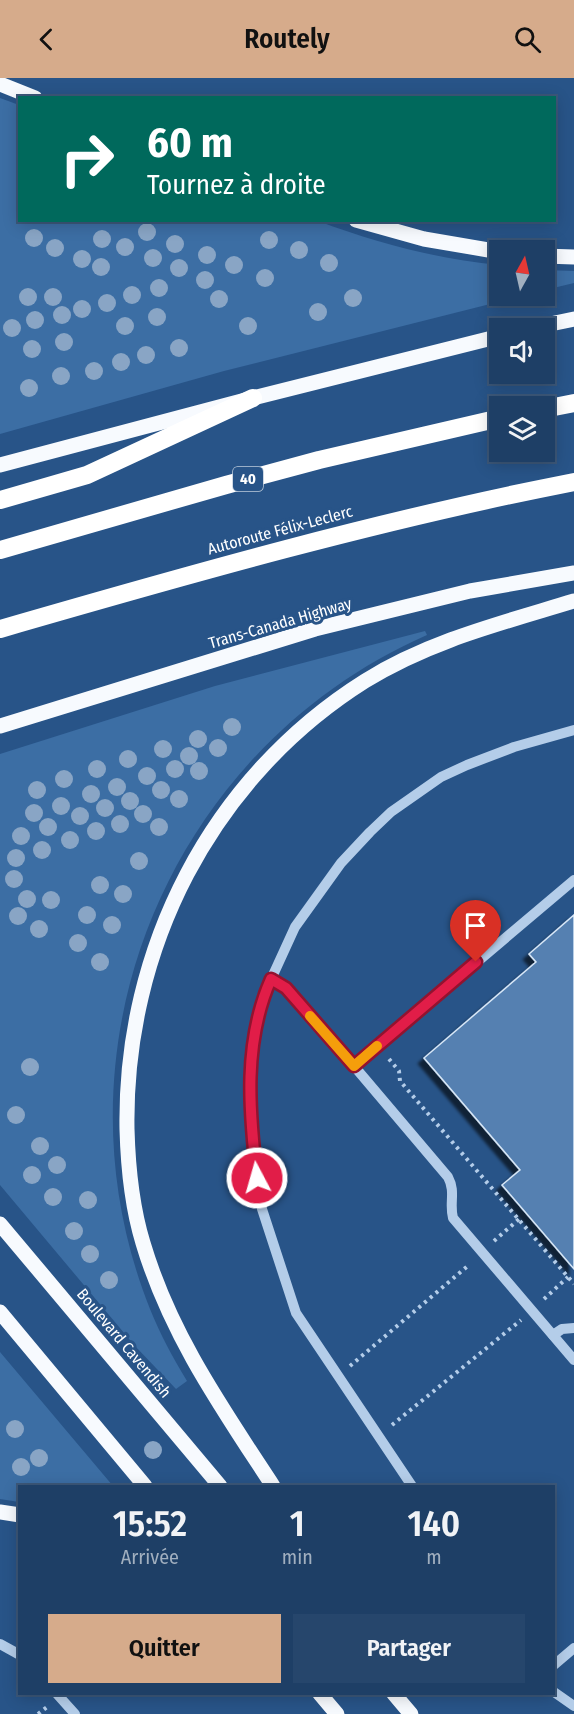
<!DOCTYPE html>
<html lang="fr">
<meta charset="utf-8">
<style>
:root{--surface:#1e3f66;--page:#26466c;--text:#f1f3f6;--muted:#a1afbf;--line:#3c587a;--accent:#d6ab8b}
body{margin:0;font-family:"Fira Sans Condensed",sans-serif;background:var(--page);color:var(--text);height:100vh;display:flex;flex-direction:column;font-size:22px;white-space:nowrap}
*{box-sizing:border-box;margin:0}
p{font-size:20px;color:var(--muted)}
.icon{flex:none;width:33px;height:33px;fill:none;stroke:currentColor;stroke-width:2;stroke-linecap:round;stroke-linejoin:round}
.map{position:relative;flex:1;overflow:hidden}
.side{position:absolute;left:18px;top:1407px;width:537px;height:210px;display:flex;flex-direction:column;background:var(--surface);border-radius:0px;box-shadow:0 3px 15px #0003,0 0 0 2px var(--line)}
.side>*{flex:none}
.top-card{position:absolute;left:18px;top:18px;width:538px;height:126px;border-radius:0px;box-shadow:0 3px 15px #0003,0 0 0 2px var(--line);background:#00695c;color:#fff;overflow:hidden}
.needle{width:39px;rotate:8deg}
.fabs{position:absolute;left:489px;top:162px;display:grid;gap:12px}
.fabs a{display:grid;place-items:center;width:66px;height:66px;border-radius:0px;background:var(--surface);box-shadow:0 3px 15px #0003,0 0 0 2px var(--line);font-size:30px}
.pin{position:absolute;display:grid;place-items:center;width:51px;height:51px;color:#fff;margin:-62px -26px;border-radius:50% 50% 50% 0;rotate:-45deg;box-shadow:0 0 6px #0007}
.pin .icon{rotate:45deg}
.me{position:absolute;width:66px;margin:-33px;rotate:354deg;stroke-linejoin:round;filter:drop-shadow(0 0 4px #0008)}
.turn{display:flex;align-items:center;gap:21px;height:126px;padding:0 30px;font-size:27px}
.turn .icon{width:78px;height:78px;stroke-width:2.5}
.turn b{display:block;font-size:42px;line-height:51px}
.eta{display:flex;justify-content:space-evenly;align-items:center;height:102px;text-align:center}
.eta b{font-size:36px;font-weight:600;line-height:42px}
.cta{display:flex;gap:12px;margin-top:auto;padding:12px 30px}
.cta a{flex:1;height:69px;border-radius:0px;background:var(--accent);color:#111;font-size:24px;font-weight:600;line-height:69px;text-align:center}
.cta a+a{background:var(--page);color:var(--text)}
header{display:flex;justify-content:space-between;align-items:center;height:78px;padding:0 30px;background:var(--accent);color:#111;font-size:27px;font-weight:600}
.map>svg:first-child{display:block}
.green{fill:#3c6ea4}
.building{fill:#5480b1;stroke:#d8e7f7;stroke-width:1.5;filter:url(#shadow)}
.lines{fill:none;stroke-linecap:round;stroke-linejoin:round}
.path{stroke:#b4cde9;stroke-width:4;stroke-dasharray:3 4.5;stroke-linecap:butt}
.minor{stroke:#b4cde9;stroke-width:10}
.major{stroke:#f7fafe;stroke-width:15}
.highway{stroke:#fff;stroke-width:18}
.tree{fill:#89a5c5}
.route-casing{stroke:#92132f;stroke-width:15}
.route{stroke:#e11d48;stroke-width:10}
.slow{stroke:#f59e0b;stroke-width:10}
.labels{text-anchor:middle;dominant-baseline:central;stroke-width:6;stroke-linejoin:round;paint-order:stroke}
.shield{fill:#285488;stroke:#beccdb;stroke-width:1.5}
.shield-label{font-size:15px;font-weight:bold;fill:#fff}
.street-label{font-size:16px;fill:#fff;stroke:#285488}
</style>
<header><svg class="icon" aria-label="back" viewBox="0 0 24 24"><path d="M15 5l-7 7 7 7"/></svg>Routely<svg class="icon" aria-label="search" viewBox="0 0 24 24"><circle cx="10" cy="10" r="6"/><path d="M15 15l6 6"/></svg></header>
<div class="map">
<svg width="574" height="1636" viewBox="0 0 574 1636">
<defs>
<filter id="shadow"><feDropShadow dx="-5.5" dy="5.5" stdDeviation="1.5" flood-color="#0009"/></filter>
</defs>
<rect width="100%" height="100%" fill="#285488"/>
<g class="green">
<path d="M 0,20 L 19,27 L 20,142 L 318,143 C 377,165 437,181 499,187 L 500,218 L 522,218 L 224,293 L 0,356 Z"/>
<polygon points="544,192 574,193 574,205 545,212"/>
<path d="M 425,553 L 427,557 C 170,670 45,968 150,1231 C 160,1256 173,1280 187,1303 L 176,1311 L 135,1268 L 0,1107 L 0,676 L 215,608 Z"/>
<polygon points="0,1274 113,1408 20,1408 19,1424 0,1421"/>
</g>
<polygon class="building" points="574,837 574,1191 502,1107 520,1092 424,980 536,884 529,876"/>
<g class="lines">
<g class="path">
<polyline points="389,981 399,993 400,1003 574,1206"/>
<polyline points="494,1163 519,1141"/>
<polyline points="544,1221 568,1199"/>
<polyline points="350,1288 470,1186"/>
<polyline points="392,1347 521,1242"/>
<polyline points="38,1636 47,1629"/>
</g>
<g class="minor">
<path d="M 574,802 L 354,988 L 448,1099 C 456,1114 449,1125 453,1140 L 574,1282"/>
<polyline points="271,901 286,910 354,988"/>
<polyline points="553,1257 562,1251 574,1250"/>
<polyline points="412,1408 296,1235 262,1131 250,1025 250,991 253,966 268,908 295,849 341,785 370,754 391,734 441,699 467,687 514,669 574,652"/>
<polyline points="0,1566 20,1577"/>
<polyline points="554,1587 574,1570"/>
<polyline points="554,1614 574,1628"/>
<polyline points="57,1616 75,1636"/>
</g>
<g class="major">
<polyline points="0,6 35,20"/>
<polyline points="356,142 424,161 500,174"/>
<polyline points="544,178 574,179"/>
<polyline points="531,250 574,241"/>
<polyline points="0,387 253,320 500,258"/>
<polyline points="0,648 315,551 470,513 574,495"/>
<polyline points="0,1146 220,1408"/>
<polyline points="0,1234 145,1408"/>
<path d="M 273,1408 C 222,1330 170,1256 143,1165 C 132,1129 128,1089 127,1051 C 124,871 211,700 365,603 C 429,563 502,545 574,523"/>
<polyline points="0,1434 20,1437"/>
<polyline points="320,1616 337,1636"/>
<polyline points="394,1616 411,1636"/>
</g>
<g class="highway">
<polyline points="544,331 574,325"/>
<polyline points="0,422 87,397 253,320"/>
<polyline points="0,472 226,407 319,382 500,340"/>
<path d="M 0,551 C 190,496 380,442 574,404"/>
</g>
</g>
<g class="tree">
<circle cx="147" cy="154" r="9"/>
<circle cx="34" cy="160" r="9"/>
<circle cx="102" cy="161" r="9"/>
<circle cx="269" cy="162" r="9"/>
<circle cx="175" cy="166" r="9"/>
<circle cx="125" cy="169" r="9"/>
<circle cx="55" cy="170" r="9"/>
<circle cx="299" cy="172" r="9"/>
<circle cx="207" cy="177" r="9"/>
<circle cx="153" cy="180" r="9"/>
<circle cx="82" cy="181" r="9"/>
<circle cx="329" cy="185" r="9"/>
<circle cx="234" cy="187" r="9"/>
<circle cx="101" cy="189" r="9"/>
<circle cx="179" cy="190" r="9"/>
<circle cx="265" cy="200" r="9"/>
<circle cx="205" cy="202" r="9"/>
<circle cx="159" cy="210" r="9"/>
<circle cx="132" cy="217" r="9"/>
<circle cx="28" cy="219" r="9"/>
<circle cx="53" cy="219" r="9"/>
<circle cx="353" cy="220" r="9"/>
<circle cx="219" cy="221" r="9"/>
<circle cx="107" cy="225" r="9"/>
<circle cx="82" cy="231" r="9"/>
<circle cx="318" cy="234" r="9"/>
<circle cx="62" cy="237" r="9"/>
<circle cx="157" cy="239" r="9"/>
<circle cx="35" cy="242" r="9"/>
<circle cx="125" cy="248" r="9"/>
<circle cx="248" cy="248" r="9"/>
<circle cx="12" cy="250" r="9"/>
<circle cx="64" cy="264" r="9"/>
<circle cx="179" cy="270" r="9"/>
<circle cx="32" cy="271" r="9"/>
<circle cx="146" cy="277" r="9"/>
<circle cx="121" cy="284" r="9"/>
<circle cx="94" cy="293" r="9"/>
<circle cx="61" cy="298" r="9"/>
<circle cx="29" cy="310" r="9"/>
<circle cx="232" cy="649" r="9"/>
<circle cx="198" cy="661" r="9"/>
<circle cx="218" cy="670" r="9"/>
<circle cx="163" cy="671" r="9"/>
<circle cx="189" cy="678" r="9"/>
<circle cx="128" cy="681" r="9"/>
<circle cx="97" cy="691" r="9"/>
<circle cx="175" cy="691" r="9"/>
<circle cx="199" cy="693" r="9"/>
<circle cx="147" cy="698" r="9"/>
<circle cx="64" cy="701" r="9"/>
<circle cx="117" cy="709" r="9"/>
<circle cx="37" cy="712" r="9"/>
<circle cx="161" cy="712" r="9"/>
<circle cx="91" cy="716" r="9"/>
<circle cx="179" cy="721" r="9"/>
<circle cx="130" cy="723" r="9"/>
<circle cx="61" cy="728" r="9"/>
<circle cx="105" cy="730" r="9"/>
<circle cx="34" cy="735" r="9"/>
<circle cx="143" cy="736" r="9"/>
<circle cx="80" cy="738" r="9"/>
<circle cx="120" cy="746" r="9"/>
<circle cx="48" cy="749" r="9"/>
<circle cx="159" cy="749" r="9"/>
<circle cx="96" cy="753" r="9"/>
<circle cx="21" cy="758" r="9"/>
<circle cx="70" cy="762" r="9"/>
<circle cx="42" cy="772" r="9"/>
<circle cx="16" cy="780" r="9"/>
<circle cx="139" cy="783" r="9"/>
<circle cx="14" cy="801" r="9"/>
<circle cx="100" cy="807" r="9"/>
<circle cx="123" cy="816" r="9"/>
<circle cx="27" cy="821" r="9"/>
<circle cx="51" cy="822" r="9"/>
<circle cx="87" cy="837" r="9"/>
<circle cx="18" cy="838" r="9"/>
<circle cx="112" cy="847" r="9"/>
<circle cx="39" cy="851" r="9"/>
<circle cx="78" cy="865" r="9"/>
<circle cx="100" cy="884" r="9"/>
<circle cx="30" cy="989" r="9"/>
<circle cx="16" cy="1037" r="9"/>
<circle cx="40" cy="1068" r="9"/>
<circle cx="57" cy="1087" r="9"/>
<circle cx="32" cy="1097" r="9"/>
<circle cx="53" cy="1119" r="9"/>
<circle cx="88" cy="1122" r="9"/>
<circle cx="74" cy="1153" r="9"/>
<circle cx="90" cy="1176" r="9"/>
<circle cx="109" cy="1202" r="9"/>
<circle cx="15" cy="1351" r="9"/>
<circle cx="153" cy="1372" r="9"/>
<circle cx="39" cy="1380" r="9"/>
<circle cx="21" cy="1389" r="9"/>
</g>
<g class="lines">
<g class="route-casing">
<path id="route" d="M 257,1100 C 249,1033 243,964 271,901 L 286,910 L 354,988 L 476,884"/>
</g>
<use href="#route" class="route"/>
<polyline class="slow" points="310,938 354,988 377,968"/>
</g>
<g class="labels">
<rect class="shield" x="233" y="389" width="30" height="24" rx="4.5"/>
<g class="shield-label">
<text x="248" y="401">40</text>
</g>
<g class="street-label">
<text transform="translate(280 452) rotate(-15)">Autoroute Félix-Leclerc</text>
<text transform="translate(280 545) rotate(-16)">Trans-Canada Highway</text>
<text transform="translate(124 1265) rotate(50)">Boulevard Cavendish</text>
</g>
</g>
</svg>
<div class="fabs">
<a><svg class="needle" viewBox="-14 -14 28 28"><path d="M0-13l5 13h-10z" fill="#e53935"/><path d="M0 13l5-13h-10z" fill="#a1afbf"/></svg></a>
<a><svg class="icon" aria-label="sound" viewBox="0 0 24 24"><path d="M4 9h4l5-4v14l-5-4H4zM17 9q2 3 0 6"/></svg></a>
<a><svg class="icon" aria-label="layers" viewBox="0 0 24 24"><path d="M12 4l9 5-9 5-9-5zM3 14l9 5 9-5"/></svg></a>
</div>
<div class="pin" style="left:476px;top:884px;background:#d93025"><svg class="icon" aria-label="arrive" viewBox="0 0 24 24"><path d="M6 21V4h12l-3 4 3 4H6"/></svg></div>
<svg class="me" style="left:257px;top:1100px" viewBox="-20 -20 40 40"><circle r="17" fill="#e11d48" stroke="#fff" stroke-width="3"/><path d="M0-11L8 9 0 5-8 9z" fill="#fff"/></svg>
<div class="top-card">
<div class="turn"><svg class="icon" aria-label="right" viewBox="0 0 24 24"><path d="M7 20v-9h11M14 6l5 5-5 5"/></svg><div><b>60 m</b>Tournez à droite</div></div>
</div>
<section class="side">
<div class="eta">
<div><b>15:52</b><p>Arrivée</p></div>
<div><b>1</b><p>min</p></div>
<div><b>140</b><p>m</p></div>
</div>
<div class="cta"><a>Quitter</a><a>Partager</a></div>
</section>
</div>
